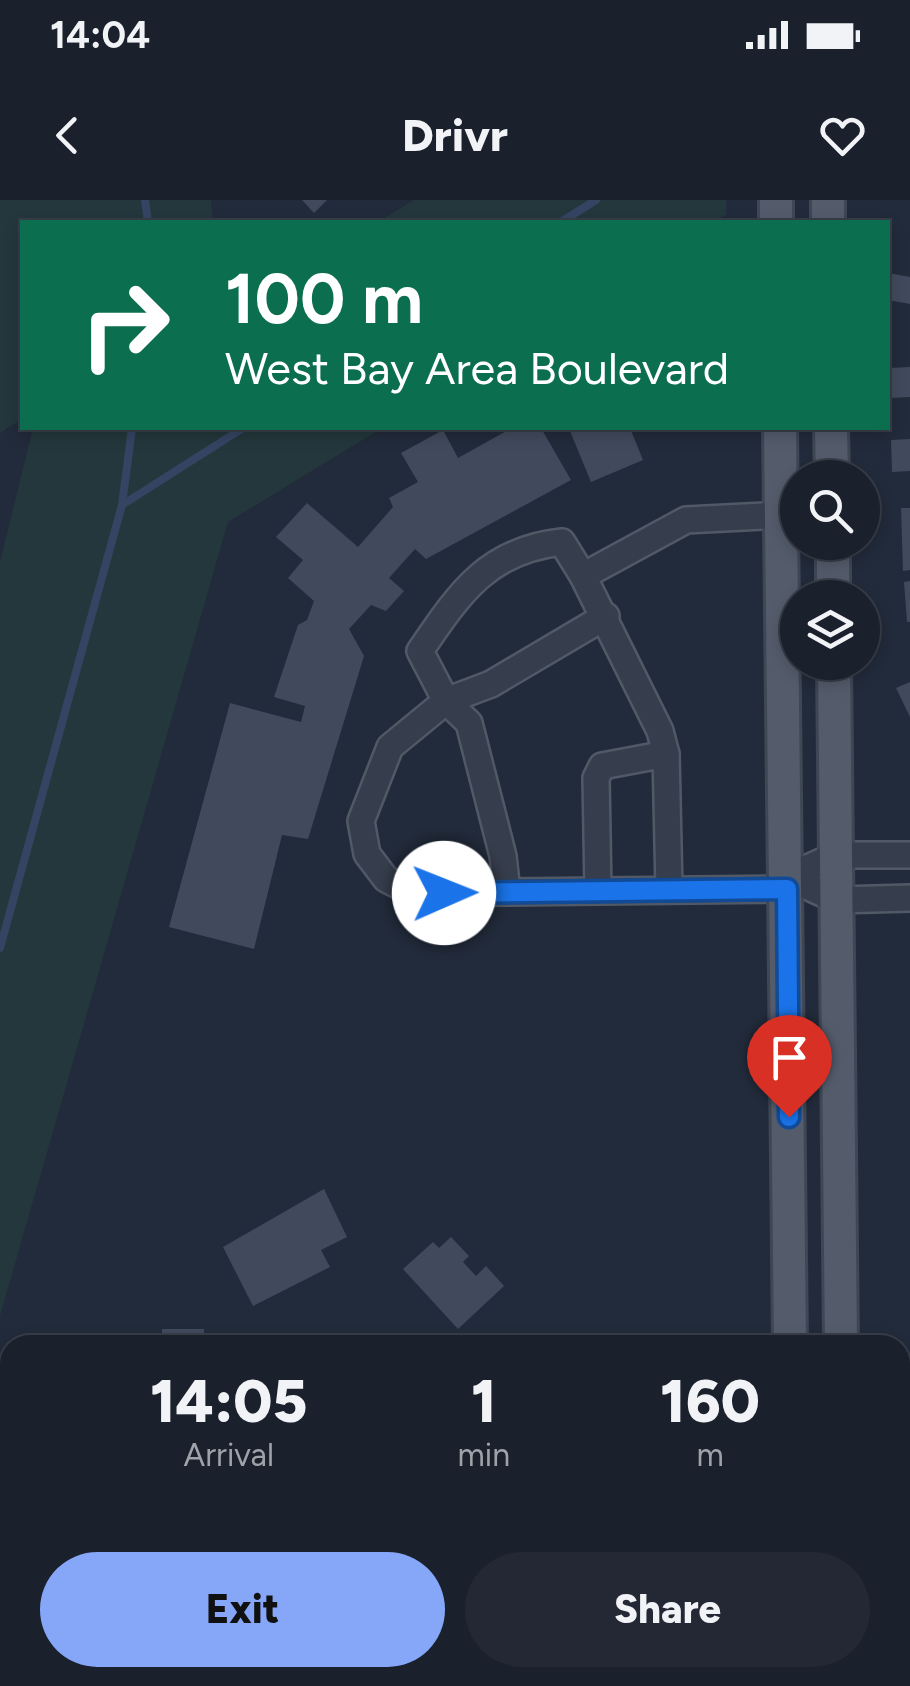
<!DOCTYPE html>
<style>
:root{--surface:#1a202c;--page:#232834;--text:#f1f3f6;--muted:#9fa3a9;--line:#383e48;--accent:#86a7f8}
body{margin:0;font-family:Figtree,sans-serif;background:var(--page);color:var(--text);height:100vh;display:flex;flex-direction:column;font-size:38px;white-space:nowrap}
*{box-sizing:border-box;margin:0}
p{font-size:32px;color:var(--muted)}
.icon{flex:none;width:55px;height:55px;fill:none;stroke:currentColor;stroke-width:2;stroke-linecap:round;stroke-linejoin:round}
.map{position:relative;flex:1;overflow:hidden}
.panel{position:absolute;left:0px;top:1135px;width:910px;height:352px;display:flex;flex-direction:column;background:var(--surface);border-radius:30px 30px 0 0;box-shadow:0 5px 15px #0003,0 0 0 2px var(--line)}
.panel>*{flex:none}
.guide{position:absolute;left:20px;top:20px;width:870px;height:210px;border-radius:0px;box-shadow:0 5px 15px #0003,0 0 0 2px var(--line);background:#0b6e4f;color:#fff;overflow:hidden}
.buttons{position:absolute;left:780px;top:260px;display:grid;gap:20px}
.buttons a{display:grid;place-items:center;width:100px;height:100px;border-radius:50%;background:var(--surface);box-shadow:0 5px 15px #0003,0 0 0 2px var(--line);font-size:50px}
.pin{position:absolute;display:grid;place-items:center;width:85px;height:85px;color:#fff;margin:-102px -42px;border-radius:50% 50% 50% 0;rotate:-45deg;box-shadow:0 0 10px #0007}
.pin .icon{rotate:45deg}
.me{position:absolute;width:110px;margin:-55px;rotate:89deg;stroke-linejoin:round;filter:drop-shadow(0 0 8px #0008)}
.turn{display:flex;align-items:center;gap:35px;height:210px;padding:0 40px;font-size:45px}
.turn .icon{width:130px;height:130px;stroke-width:2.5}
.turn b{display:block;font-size:70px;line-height:85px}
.eta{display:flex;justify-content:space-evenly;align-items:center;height:170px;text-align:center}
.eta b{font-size:60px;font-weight:800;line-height:70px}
.primary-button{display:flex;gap:20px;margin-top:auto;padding:20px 40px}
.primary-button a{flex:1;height:115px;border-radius:60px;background:var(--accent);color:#111;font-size:40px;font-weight:800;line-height:115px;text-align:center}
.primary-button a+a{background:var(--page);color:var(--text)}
.status{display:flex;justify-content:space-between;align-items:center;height:70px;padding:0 50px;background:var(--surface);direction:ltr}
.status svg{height:28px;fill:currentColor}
header{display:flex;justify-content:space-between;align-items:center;height:130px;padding:0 40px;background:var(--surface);font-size:45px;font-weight:800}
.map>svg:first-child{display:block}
.green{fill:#24373c}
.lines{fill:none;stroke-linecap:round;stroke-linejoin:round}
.stream{stroke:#364463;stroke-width:8}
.building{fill:#414a5d}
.minor-casing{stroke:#515866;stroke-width:30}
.major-casing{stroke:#3f4654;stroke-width:38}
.minor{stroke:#363d4c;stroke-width:25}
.major{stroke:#545c6c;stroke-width:32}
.route-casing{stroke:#114b97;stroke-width:25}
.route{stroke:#1a73e8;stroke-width:18}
</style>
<div class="status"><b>14:04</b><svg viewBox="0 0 49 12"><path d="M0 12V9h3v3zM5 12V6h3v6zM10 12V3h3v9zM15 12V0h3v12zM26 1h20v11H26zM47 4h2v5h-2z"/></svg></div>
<header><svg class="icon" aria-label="back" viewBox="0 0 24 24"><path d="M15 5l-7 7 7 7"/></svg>Drivr<svg class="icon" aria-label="heart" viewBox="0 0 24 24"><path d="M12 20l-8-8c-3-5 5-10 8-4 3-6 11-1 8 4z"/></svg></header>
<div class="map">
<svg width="910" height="1486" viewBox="0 0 910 1486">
<rect width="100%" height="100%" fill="#222b3b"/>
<g class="green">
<polygon points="0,0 211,0 213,22 22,22 22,219 0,233"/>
<polygon points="414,0 726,0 726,15 714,22 378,22"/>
<polygon points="33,228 382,228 228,322 0,1116 0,362"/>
</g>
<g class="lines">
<g class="stream">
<polyline points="145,0 148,22"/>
<polyline points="561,22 596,0"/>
<polyline points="122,305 132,228"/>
<polyline points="0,748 122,305 243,228"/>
</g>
</g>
<g class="building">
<polygon points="302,0 327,0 314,13"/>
<polygon points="888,73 910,77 910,104 888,100"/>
<polygon points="910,167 910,197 890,198 889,168"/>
<polygon points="512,228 541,228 571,280 426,359 415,349 389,378 404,391 386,411 371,405 349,429 364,456 308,639 282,635 254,749 169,727 230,503 301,522 305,506 274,497 298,425 307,420 314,401 288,378 303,360 276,337 307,303 358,347 393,307 389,298 418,282 401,253 443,230 458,258"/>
<polygon points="578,228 630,228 643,260 591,282 570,231"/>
<polygon points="910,239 910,271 892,272 891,240"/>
<polygon points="901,308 910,308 910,370 903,371"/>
<polygon points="910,381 910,422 907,422 904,382"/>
<polygon points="910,482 910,517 896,488"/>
<polygon points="324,989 347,1037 321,1050 330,1067 253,1106 223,1047"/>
<polygon points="451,1037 469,1056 463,1062 476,1076 486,1066 504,1086 458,1129 403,1069 433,1042 439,1048"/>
<polygon points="162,1129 204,1129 204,1145 106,1145 106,1138 162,1139"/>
<rect x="904" y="1275" width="6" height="27"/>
<polygon points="904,1432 910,1432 910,1461 905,1461"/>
<polygon points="482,1478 528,1478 531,1486 484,1486"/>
</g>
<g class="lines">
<g class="minor-casing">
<g id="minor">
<path d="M 782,315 L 686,320 L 583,376 L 562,342 C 487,350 459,394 420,451 L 446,501 L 390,547 L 361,621 L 367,654 L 386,679 L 413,693 L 787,689"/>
<polyline points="583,376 660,531 666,554 669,690"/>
<polyline points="787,677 837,700 910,698"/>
<polyline points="787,677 837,655 910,655"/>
<polyline points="598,691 596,578 602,566 666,554"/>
<polyline points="507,692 503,656 469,523 446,501 491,484 606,416"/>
<polyline points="362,1486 364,1478"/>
</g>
</g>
<g class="major-casing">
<g id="major">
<polyline points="776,0 776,22"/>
<polyline points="828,0 828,22"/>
<polyline points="780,228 790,1145"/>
<polyline points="831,228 832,278"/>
<polyline points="833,342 833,398"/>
<polyline points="834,462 841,1145"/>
<polyline points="793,1478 793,1486"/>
<polyline points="845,1478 846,1486"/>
</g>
</g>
<use href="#minor" class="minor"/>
<use href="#major" class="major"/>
</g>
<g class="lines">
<g class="route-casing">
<polyline id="route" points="444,693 787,689 789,917"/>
</g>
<use href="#route" class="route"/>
</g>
</svg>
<div class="buttons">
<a><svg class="icon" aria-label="search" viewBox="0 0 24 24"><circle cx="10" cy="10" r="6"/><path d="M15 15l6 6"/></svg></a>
<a><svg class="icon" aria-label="layers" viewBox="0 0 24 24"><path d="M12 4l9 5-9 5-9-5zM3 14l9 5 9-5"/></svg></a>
</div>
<div class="pin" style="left:789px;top:917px;background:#d93025"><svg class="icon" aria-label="arrive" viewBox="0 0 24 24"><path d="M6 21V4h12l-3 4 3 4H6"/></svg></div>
<svg class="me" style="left:444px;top:693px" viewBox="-20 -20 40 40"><circle r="19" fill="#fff"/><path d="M0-13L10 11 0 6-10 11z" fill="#1a73e8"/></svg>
<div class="guide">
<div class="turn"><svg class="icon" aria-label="right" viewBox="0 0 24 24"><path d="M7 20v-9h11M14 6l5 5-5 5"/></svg><div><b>100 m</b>West Bay Area Boulevard</div></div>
</div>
<section class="panel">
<div class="eta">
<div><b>14:05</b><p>Arrival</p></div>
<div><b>1</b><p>min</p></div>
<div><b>160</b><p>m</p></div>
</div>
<div class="primary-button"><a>Exit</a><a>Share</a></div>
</section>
</div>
